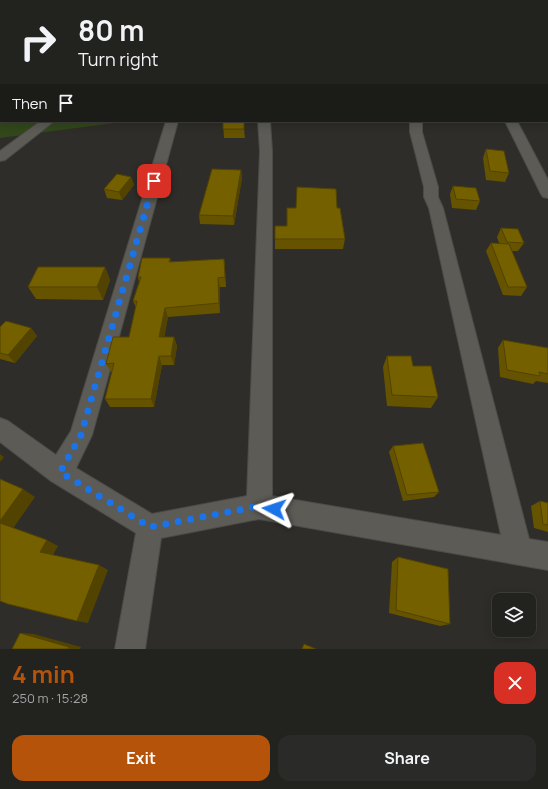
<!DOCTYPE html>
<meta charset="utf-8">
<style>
:root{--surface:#22221f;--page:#2a2a28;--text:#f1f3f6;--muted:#a2a4a4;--line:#3f3f3d;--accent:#b45309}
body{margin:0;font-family:Manrope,sans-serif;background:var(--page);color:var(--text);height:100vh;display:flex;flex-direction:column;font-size:15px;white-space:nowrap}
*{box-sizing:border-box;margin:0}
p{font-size:13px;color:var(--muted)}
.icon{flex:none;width:22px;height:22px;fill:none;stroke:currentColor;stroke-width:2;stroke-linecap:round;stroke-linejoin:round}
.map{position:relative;height:649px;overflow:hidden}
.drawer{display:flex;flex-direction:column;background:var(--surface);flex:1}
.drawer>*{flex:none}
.top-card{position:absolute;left:0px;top:0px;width:548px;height:122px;box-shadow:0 2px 10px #0003,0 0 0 1px var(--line);background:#22221f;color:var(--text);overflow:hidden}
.controls{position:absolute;left:492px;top:593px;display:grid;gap:8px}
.controls a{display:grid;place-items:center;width:44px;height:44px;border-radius:8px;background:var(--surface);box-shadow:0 2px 10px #0003,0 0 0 1px var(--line);font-size:20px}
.pin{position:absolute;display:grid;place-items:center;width:34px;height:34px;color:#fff;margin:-17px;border-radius:8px;box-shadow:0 2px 6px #0006}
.me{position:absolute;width:44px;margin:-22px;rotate:275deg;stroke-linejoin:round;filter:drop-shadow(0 0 3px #0008)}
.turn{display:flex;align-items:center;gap:14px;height:84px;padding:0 12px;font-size:18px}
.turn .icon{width:52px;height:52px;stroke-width:2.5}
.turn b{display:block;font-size:28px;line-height:34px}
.then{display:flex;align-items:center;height:38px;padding:0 12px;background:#0003;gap:8px;font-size:15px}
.round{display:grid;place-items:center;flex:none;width:42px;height:42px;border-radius:12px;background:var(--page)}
.headline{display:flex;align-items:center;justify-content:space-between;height:68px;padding:0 12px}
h1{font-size:24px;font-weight:700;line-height:30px;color:var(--accent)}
.primary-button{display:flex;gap:8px;margin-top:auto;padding:8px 12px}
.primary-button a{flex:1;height:46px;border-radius:12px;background:var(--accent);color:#fff;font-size:16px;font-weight:700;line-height:46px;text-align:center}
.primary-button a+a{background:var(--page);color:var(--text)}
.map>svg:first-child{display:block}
.green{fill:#32471b}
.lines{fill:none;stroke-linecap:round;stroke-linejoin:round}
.stream{stroke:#011941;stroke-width:2}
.minor-casing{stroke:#4c4b47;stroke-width:2}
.minor{fill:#5c5b56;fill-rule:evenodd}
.wall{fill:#655300}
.shaded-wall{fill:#524300}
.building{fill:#756000;stroke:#524300}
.route{stroke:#1a73e8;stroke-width:7;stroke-dasharray:0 12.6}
</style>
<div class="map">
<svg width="548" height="649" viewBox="0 0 548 649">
<rect width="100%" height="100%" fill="#2e2d29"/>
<polygon class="green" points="0,0 548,0 548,65 547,1 1,1 1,121 130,121 0,138"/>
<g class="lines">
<g class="stream">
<polyline points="210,0 218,1"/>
<polyline points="263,0 265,0"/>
<polyline points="418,0 421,1"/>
<polyline points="223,1 225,0"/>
<polyline points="298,1 306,0"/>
<polyline points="428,1 430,0"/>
</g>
<g class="minor-casing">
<g id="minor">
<polygon points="41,121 53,122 5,160 0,161 0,151"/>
<polygon points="166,121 178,121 92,435 76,468 152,514 247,496 260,151 258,121 270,121 272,151 272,496 501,535 429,208 424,197 424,187 410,132 410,121 422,121 422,132 438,187 438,197 443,208 529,539 548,542 548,570 259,519 161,538 145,649 115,649 136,533 51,481 0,442 0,418 8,421 56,455 71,431"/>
<polygon points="505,121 517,121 548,180 548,198 543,197 541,194"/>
</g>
</g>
<use href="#minor" class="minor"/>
</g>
<g class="wall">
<polygon points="223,121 244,129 245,138 224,138"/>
<polygon points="337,121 352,121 352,123 337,122"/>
<polygon points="486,149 509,173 505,182 486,180 483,158"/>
<polygon points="241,170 242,178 234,225 200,224 199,215"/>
<polygon points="131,177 134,185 122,200 107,198 104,189"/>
<polygon points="453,186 480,201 476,210 452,208 450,194"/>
<polygon points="287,208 337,208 345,239 343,249 275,249 275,226 287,226"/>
<polygon points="501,228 524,243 518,251 511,251 527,287 521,296 503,295 486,251 491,243 499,243 497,237"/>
<polygon points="170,258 171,262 224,259 225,269 226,287 220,287 220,313 168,317 164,337 174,337 177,346 174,365 162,365 154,407 110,407 105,399 112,372 111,372 106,364 129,337 136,308 133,301 139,282 138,277"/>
<polygon points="105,267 110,280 103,300 36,299 28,287"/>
<polygon points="0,327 31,328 37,336 15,363 0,359"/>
<polygon points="503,340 548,348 548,383 536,381 533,384 500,377 498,348"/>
<polygon points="387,356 413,366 438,397 431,408 387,406 383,367"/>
<polygon points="393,446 439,492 434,497 403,501 389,452"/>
<polygon points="540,501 548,503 548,532 534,528 531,506"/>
<polygon points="398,557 450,624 440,626 389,613 392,562"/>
</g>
<g class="shaded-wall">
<polygon points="241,170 242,178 234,225 233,216"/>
<polygon points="131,177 134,185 122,200 119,192"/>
<polygon points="105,267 110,280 103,300 97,287"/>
<polygon points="218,278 220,287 220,313 219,303"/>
<polygon points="165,308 168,317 163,346 159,337"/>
<polygon points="31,328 37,336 15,363 8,355"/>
<polygon points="174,337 177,346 174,365 171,356"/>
<polygon points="159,356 162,365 154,407 151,399"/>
<polygon points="0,454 4,457 0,462"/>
<polygon points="23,489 35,497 12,530 0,524 0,521"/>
<polygon points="47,540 58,546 52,557 40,552"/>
<polygon points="99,565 108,570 88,623 77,621"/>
<polygon points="20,633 34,634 81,647 80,649 68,649"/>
</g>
<g class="building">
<rect x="223" y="121" width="21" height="8"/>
<polygon points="486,149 504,151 509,173 490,171"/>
<polygon points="212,169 241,170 233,216 199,215"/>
<polygon points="117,174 131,177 119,192 104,189"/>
<polygon points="453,186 476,188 480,201 456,199"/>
<polygon points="297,187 336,189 337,208 340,208 345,239 275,239 275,226 287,226 287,208 296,208"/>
<polygon points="501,228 518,229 524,243 507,242"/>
<polygon points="491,243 509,244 527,287 508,287"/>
<polygon points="142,258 170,258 169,262 224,259 225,277 218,278 219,303 165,308 159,337 174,337 171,356 159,356 151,399 105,399 114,363 106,364 113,337 129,337 137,301 133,301 141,277 138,277"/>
<polygon points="38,267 105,267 97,287 28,287"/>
<polygon points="6,321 31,328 8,355 0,353 0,327"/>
<polygon points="503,340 548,348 548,374 539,372 540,376 507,370"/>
<polygon points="387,356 411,356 413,366 431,366 438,397 392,395"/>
<polygon points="423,443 439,492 407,495 393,446"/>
<polygon points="0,479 23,489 0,521"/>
<polygon points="540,501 548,503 548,525 543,524"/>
<polygon points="0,523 47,540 40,552 99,565 77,621 8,604 0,601"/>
<polygon points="398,557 448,569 450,624 396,610"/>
<polygon points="20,633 69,647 68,649 12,649"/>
<polygon points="304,644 316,649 302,649"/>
</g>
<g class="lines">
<polyline class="route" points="154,181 81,435 60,472 150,527 259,506 274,509"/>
</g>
</svg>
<div class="controls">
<a><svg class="icon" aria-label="layers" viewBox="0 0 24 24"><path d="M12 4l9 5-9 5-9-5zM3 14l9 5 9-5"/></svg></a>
</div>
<div class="pin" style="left:154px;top:181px;background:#d93025"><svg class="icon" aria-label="arrive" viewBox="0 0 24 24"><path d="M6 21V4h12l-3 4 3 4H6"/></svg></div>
<svg class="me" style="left:274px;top:509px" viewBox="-20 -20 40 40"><path d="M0-17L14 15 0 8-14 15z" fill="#1a73e8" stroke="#fff" stroke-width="4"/></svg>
<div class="top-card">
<div class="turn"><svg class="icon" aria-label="right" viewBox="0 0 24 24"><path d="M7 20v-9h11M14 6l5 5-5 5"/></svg><div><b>80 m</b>Turn right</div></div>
<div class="then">Then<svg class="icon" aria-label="arrive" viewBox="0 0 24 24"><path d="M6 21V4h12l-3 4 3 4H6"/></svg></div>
</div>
</div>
<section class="drawer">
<div class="headline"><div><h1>4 min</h1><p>250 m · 15:28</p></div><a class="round" style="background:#d93025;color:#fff"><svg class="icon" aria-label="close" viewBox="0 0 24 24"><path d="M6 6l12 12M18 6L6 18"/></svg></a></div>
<div class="primary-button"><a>Exit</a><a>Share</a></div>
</section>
